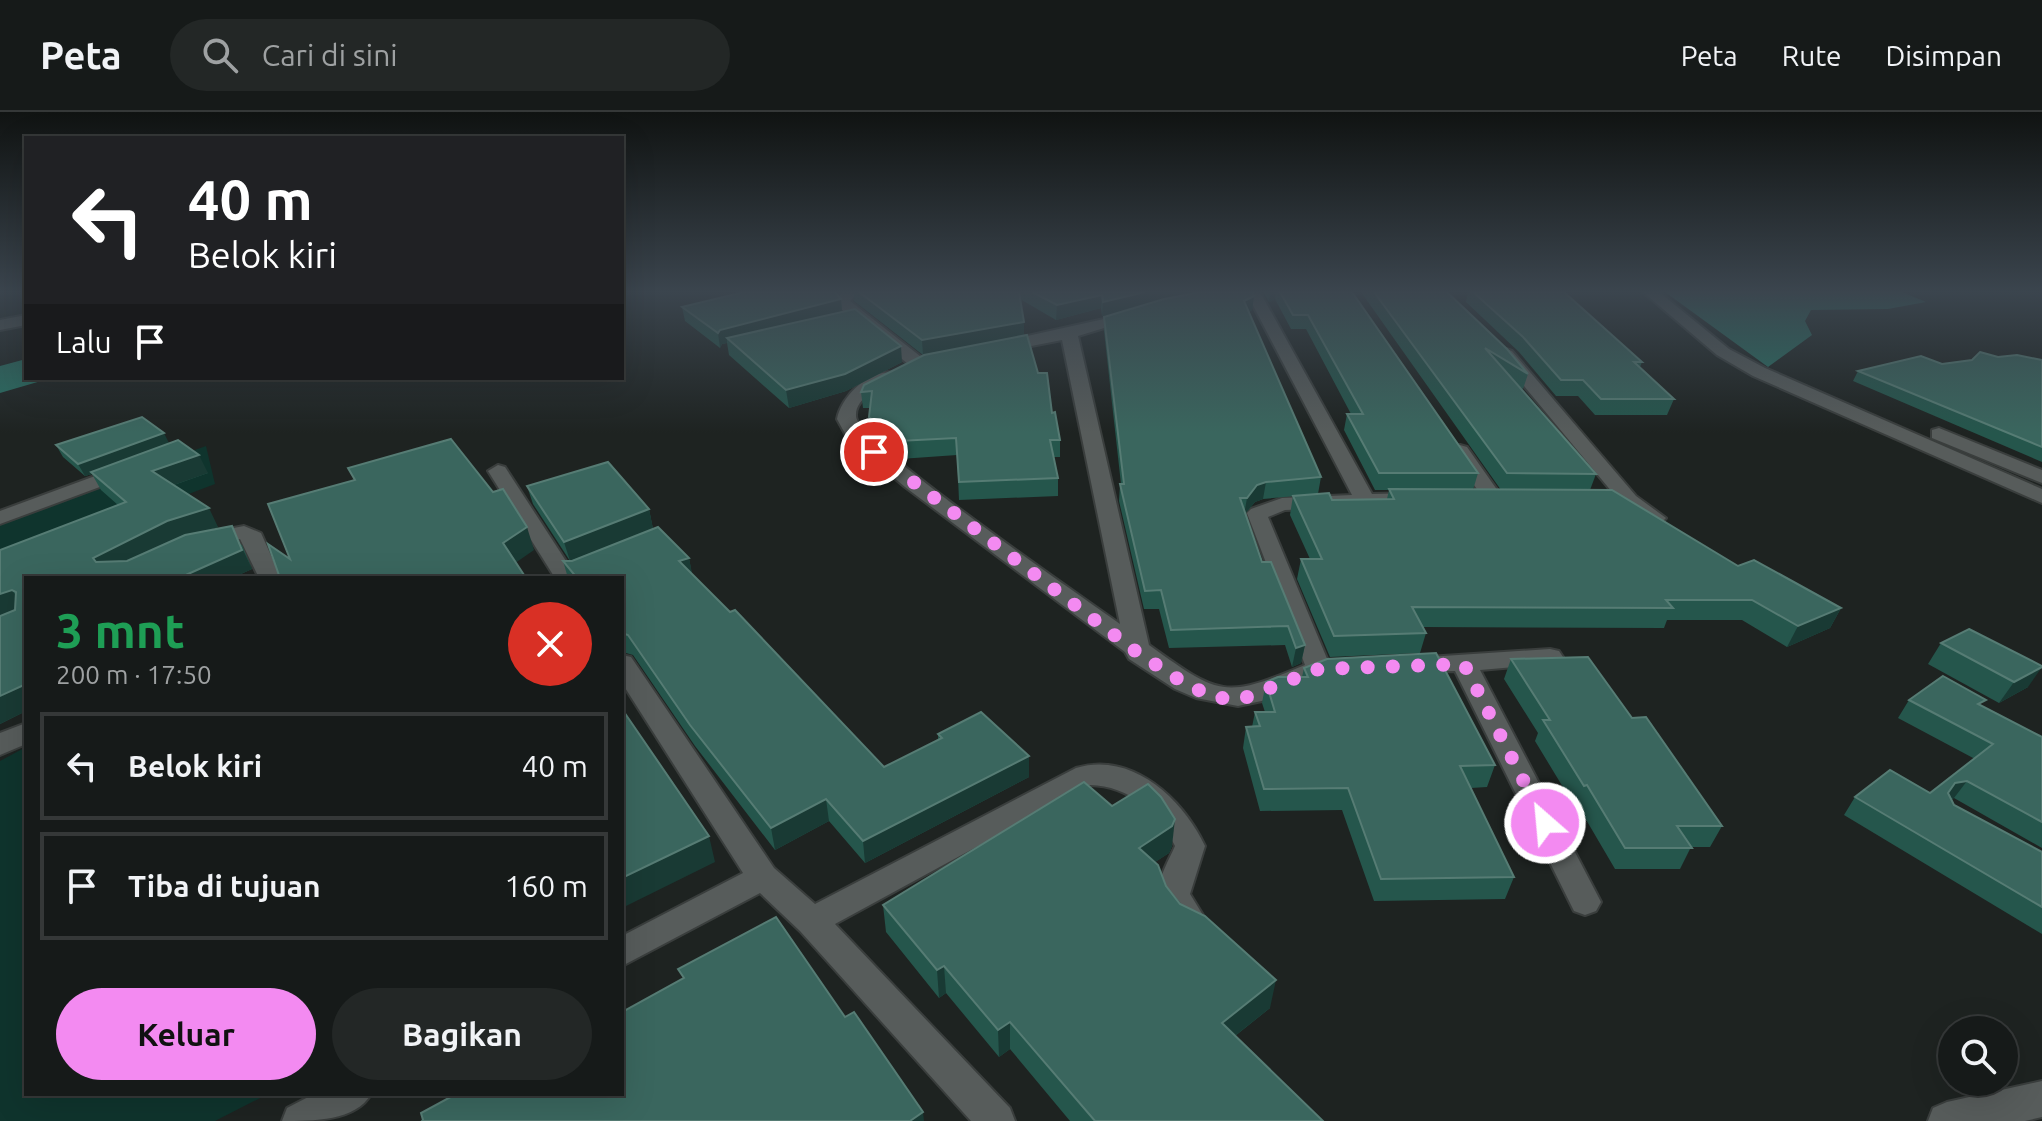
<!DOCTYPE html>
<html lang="id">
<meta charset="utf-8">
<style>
:root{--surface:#161a19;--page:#232726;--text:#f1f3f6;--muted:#9ea1a2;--line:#353838;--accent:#f38af1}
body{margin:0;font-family:Ubuntu,sans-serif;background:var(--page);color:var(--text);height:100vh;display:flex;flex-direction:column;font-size:30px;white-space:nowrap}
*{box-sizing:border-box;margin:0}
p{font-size:26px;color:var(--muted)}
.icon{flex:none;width:44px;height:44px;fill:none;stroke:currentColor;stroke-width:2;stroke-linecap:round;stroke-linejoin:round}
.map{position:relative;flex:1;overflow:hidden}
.panel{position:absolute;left:24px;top:464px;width:600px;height:520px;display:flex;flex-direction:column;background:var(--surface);border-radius:0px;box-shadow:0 8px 32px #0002,0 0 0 2px var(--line)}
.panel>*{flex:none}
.hud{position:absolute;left:24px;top:24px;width:600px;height:244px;border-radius:0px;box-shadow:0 8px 32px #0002,0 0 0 2px var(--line);background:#202124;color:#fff;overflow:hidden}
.tools{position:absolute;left:1938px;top:904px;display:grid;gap:16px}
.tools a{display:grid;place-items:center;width:80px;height:80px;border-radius:50%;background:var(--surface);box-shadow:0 8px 32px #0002,0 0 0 2px var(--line);font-size:40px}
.pin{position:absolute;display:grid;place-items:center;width:68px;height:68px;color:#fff;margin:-34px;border:4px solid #fff;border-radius:50%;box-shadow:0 2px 8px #0007}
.me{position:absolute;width:88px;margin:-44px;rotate:333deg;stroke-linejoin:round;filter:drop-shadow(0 0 6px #0008)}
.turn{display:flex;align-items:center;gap:28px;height:168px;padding:0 32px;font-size:36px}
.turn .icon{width:104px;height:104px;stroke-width:2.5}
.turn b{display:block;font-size:56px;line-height:68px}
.then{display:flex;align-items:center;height:76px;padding:0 32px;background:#0003;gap:16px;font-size:30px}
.round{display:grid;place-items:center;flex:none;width:84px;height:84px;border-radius:42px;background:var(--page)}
.overview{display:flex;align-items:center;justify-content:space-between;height:136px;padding:0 32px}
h1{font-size:48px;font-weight:700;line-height:60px;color:#1e9e55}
.action{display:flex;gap:16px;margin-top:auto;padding:16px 32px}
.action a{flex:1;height:92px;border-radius:48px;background:var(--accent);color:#111;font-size:32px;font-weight:700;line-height:92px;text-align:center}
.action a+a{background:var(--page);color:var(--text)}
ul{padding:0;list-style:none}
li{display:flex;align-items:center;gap:24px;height:108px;margin:0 16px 12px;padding:0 16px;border:4px solid var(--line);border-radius:0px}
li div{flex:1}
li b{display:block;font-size:30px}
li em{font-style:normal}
header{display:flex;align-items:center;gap:48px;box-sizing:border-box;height:112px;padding:0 40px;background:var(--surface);border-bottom:2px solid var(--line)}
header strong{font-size:38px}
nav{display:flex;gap:44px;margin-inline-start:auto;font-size:28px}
.search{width:560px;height:72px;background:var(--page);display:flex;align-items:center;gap:20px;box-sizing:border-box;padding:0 28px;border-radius:44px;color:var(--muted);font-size:30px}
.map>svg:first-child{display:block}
.green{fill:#0f342d}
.water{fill:#297264}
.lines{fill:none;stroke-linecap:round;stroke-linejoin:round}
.river{fill:#297264;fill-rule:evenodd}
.street-casing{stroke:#3a3e3d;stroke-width:4}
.street{fill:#575c5b;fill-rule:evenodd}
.wall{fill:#25564c}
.shaded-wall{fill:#193a34}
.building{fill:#3a665e;stroke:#567c74;stroke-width:2}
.route{stroke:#f38af1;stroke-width:14;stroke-dasharray:0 25.2}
</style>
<header>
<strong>Peta</strong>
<div class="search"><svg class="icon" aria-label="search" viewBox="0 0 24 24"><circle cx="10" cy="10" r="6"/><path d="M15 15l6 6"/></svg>Cari di sini</div>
<nav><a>Peta</a><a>Rute</a><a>Disimpan</a></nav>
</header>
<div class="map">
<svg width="2042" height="1009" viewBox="0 0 2042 1009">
<rect width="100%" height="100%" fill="#1e2321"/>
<g class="green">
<polygon points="206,334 215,372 0,454 0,408"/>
<polygon points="26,635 26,982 268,982 215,1009 0,1009 0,649"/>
</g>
<polygon class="water" points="1665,180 1902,180 1926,190 1888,197 1811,198 1805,209 1812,223 1768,255"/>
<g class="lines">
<polygon class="river" points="26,247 26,266 44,266 41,269 0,281 0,254"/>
<g class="street-casing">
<g id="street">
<polygon points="843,180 859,180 850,189 925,248 925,256 913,256 841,197 834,189"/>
<path d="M 1246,180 L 1260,180 L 1372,382 L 1417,381 L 1427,387 L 1417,393 L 1285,398 L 1268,405 L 1328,549 L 1341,551 L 1345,557 L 1341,563 L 1322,565 L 1276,586 L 1238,594 L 1196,586 L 1175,577 L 1129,547 L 1125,540 L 905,375 L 848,327 L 837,307 C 841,285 869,256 894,261 L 894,269 C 880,277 855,285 856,304 C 856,330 1084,486 1120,512 L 1062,228 L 996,241 L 988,236 L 996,231 L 1140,199 L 1140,205 L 1078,224 L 1149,533 C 1220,584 1224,587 1305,553 L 1247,401 L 1251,397 L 1282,386 L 1352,383 Z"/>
<polygon points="1643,180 1659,180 1729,237 1765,256 2042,377 2042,391 1753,264 1717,243"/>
<polygon points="26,203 26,213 0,218 0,208"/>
<polygon points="1506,237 1512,239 1636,384 1666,406 1662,410 1648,410 1622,392 1500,245 1500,239"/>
<polygon points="1939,316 2042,358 2042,371 1932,326 1932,318"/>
<polygon points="1460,333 1467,335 1500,382 1503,386 1500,390 1486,390 1450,339"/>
<polygon points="125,353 132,355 135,359 132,363 0,412 0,399"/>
<polygon points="498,353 505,355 577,466 555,466 488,359"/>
<polygon points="244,414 261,421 281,466 259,466 240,427 205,435 194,428 197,423"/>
<polygon points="1550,537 1559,539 1563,545 1559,551 1480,558 1601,790 1596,799 1585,803 1574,799 1455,559 1404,560 1400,554 1404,548 1413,546"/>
<path d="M 622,543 L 631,545 L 774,756 L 815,792 L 1076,656 C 1133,639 1183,688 1205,734 L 1190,782 L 1206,808 L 1202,818 C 1178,826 1156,801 1159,777 C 1160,762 1169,748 1175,734 C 1159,700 1129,674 1090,673 L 835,812 L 1010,996 L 1015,1009 L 971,1009 L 800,819 L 760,781 L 622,854 L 622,824 L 743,761 L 622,571 Z"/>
<polygon points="26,611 26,632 0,643 0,621"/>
<polygon points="2042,969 2042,1005 2025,1009 1928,1009 1933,996 1947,990"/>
<path d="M 314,982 L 371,982 C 356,1009 313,1009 282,1009 L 287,996 Z"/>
</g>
</g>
<use href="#street" class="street"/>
</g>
<g class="wall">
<polygon points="744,180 840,180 837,182 841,187 842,200 902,250 846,279 789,296 729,243 727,231 722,232 720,236 685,209 682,195"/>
<polygon points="854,180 1252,180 1254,184 1252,198 1249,200 1321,365 1318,382 1263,387 1255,390 1245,402 1262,450 1305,533 1301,551 1292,555 1285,533 1169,536 1159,497 1144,497 1119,389 1120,372 1121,372 1104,219 1104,205 1132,196 1102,204 1101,196 1056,208 1020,187 1024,223 1060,328 1060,345 1053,345 1058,366 1058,384 959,388 957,343 900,347 870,322 869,305 870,296 863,296 861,280 946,239 923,243 854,189"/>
<polygon points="1263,180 1352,180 1478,361 1473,378 1501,378 1361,180 1447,180 1528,262 1523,277 1520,275 1596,362 1590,378 1738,454 1841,496 1830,516 1787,535 1742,508 1667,508 1664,516 1423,515 1426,521 1420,541 1330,545 1297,467 1301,447 1310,447 1290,403 1293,384 1332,388 1387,387 1389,378 1375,378 1344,318 1347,302 1351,302 1306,217 1291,217 1275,187 1269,190"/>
<polygon points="1468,180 1564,180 1642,250 1640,255 1674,287 1667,303 1595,303 1578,284 1556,284 1519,240 1466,190"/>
<polygon points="1998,245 2042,248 2042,350 1853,269 1858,259 1942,252"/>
<polygon points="169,331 208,361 174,373 218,415 203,419 242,433 252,457 232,466 26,466 26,599 0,612 0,438 118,393 101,378 92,362 85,364 63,345 56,333"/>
<polygon points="527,374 649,397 653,417 689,446 692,463 884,655 938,628 938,622 1029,644 1029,665 865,751 829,709 775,738 695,634 633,543 626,541 622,536 622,466 568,466 563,449 570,449 533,392"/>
<polygon points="1941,531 2028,575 1999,591 1928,552"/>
<polygon points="1511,547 1632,606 1722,714 1710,735 1691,735 1680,757 1615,757 1578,694 1575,695 1535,629 1538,621 1504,567"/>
<polygon points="1304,556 1495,653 1487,675 1471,676 1514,765 1505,787 1374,789 1342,698 1260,699 1243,636 1246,615 1252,615 1255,600 1265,600 1262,591 1266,570 1302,565"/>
<polygon points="1909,588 1982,594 2042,625 2042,736 1954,686 1952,687 1954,693 2042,740 2042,822 1844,703 1855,685 1930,681 1975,647 1898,606"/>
<polygon points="1112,694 1172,734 1169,741 1155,750 1166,774 1270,896 1235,924 1323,1009 1070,1009 1010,937 999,945 946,881 939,886 886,820 883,793"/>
</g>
<g class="shaded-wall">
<polygon points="1145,180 1193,180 1193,181 1102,204 1103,190"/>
<polygon points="1270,180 1276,180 1275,187 1269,190"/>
<polygon points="1102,183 1101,196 1056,208 1057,193"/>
<polygon points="1254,184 1252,198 1243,203 1244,189"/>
<polygon points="841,187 842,201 727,226 727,231 722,232 720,236 718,221 720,218"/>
<polygon points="1024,210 1024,224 923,243 922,228"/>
<polygon points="901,234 902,250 846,279 789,296 786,278"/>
<polygon points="164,321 170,333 91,360 92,362 85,364 78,352"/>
<polygon points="199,343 208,361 162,377 152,359"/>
<polygon points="1266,370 1263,387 1255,390 1244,403 1247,386 1257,373"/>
<polygon points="209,396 218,415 178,427 105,465 93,446 167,409"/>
<polygon points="649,397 653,417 570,449 564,430"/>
<polygon points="232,414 252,457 232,466 190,466 188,462"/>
<polygon points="527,415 534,438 511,454 503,431"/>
<polygon points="689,446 693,466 679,449"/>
<polygon points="12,478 25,497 0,507 0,482"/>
<polygon points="1841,496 1830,516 1787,535 1798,514"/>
<polygon points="1305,533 1301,551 1292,555 1296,536"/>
<polygon points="2042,555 2028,575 1999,591 2014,570"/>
<polygon points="26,572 26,599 0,612 0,584"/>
<polygon points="1029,644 1029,665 865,751 863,729"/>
<polygon points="1967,669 1954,686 1942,689 1955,671"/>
<polygon points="826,687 829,709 775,738 771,716"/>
<polygon points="1175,707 1172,734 1169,741 1136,763 1139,736"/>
<polygon points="709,724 715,750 622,796 622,766"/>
<polygon points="944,854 946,881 939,886 937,858"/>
<polygon points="1276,868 1270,896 1217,938 1222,911"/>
<polygon points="1010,910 1010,937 999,945 998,918"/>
<polygon points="923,1000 924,1009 910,1009"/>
</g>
<g class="building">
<polygon points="744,180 835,180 841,187 720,218 718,221 682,195"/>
<polygon points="859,180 1019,180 1024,210 922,228"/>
<polygon points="1032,180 1145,180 1103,190 1102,183 1057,193"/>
<polygon points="1201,180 1252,180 1254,184 1244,189 1321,365 1266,370 1257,373 1247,386 1240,386 1262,450 1271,450 1305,533 1296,536 1288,514 1171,518 1161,478 1145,479 1120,372 1124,372 1104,205 1164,187"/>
<polygon points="1280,180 1352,180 1478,361 1379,361 1347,302 1363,302 1308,203 1293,203"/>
<polygon points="1374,180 1447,180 1507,237 1528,262 1485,236 1596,362 1507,361"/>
<polygon points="1473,180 1564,180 1642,250 1634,250 1674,287 1601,287 1583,268 1561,268 1523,225"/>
<polygon points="855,197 901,234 845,262 786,278 727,226"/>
<polygon points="1027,223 1038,261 1047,261 1052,301 1055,300 1060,328 1050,328 1058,366 959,370 956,326 898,329 869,305 872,279 861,280 864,273 924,243"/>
<polygon points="1980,240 1998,245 2017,243 2042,248 2042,335 1858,259 1921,244 1942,252 1972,248"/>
<polygon points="142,305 164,321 78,352 56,333"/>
<polygon points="451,327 493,380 503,377 527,415 503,431 526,466 280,466 268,432 290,447 268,392 355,368 348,356"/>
<polygon points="178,328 199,343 152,359 209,396 167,409 93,446 96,450 127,449 185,423 232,414 242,438 188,462 194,466 26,466 26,572 0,584 0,504 15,498 16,480 12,478 0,482 0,438 126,390 91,360"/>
<polygon points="608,350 649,397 564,430 527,374"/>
<polygon points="1389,377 1612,378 1738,454 1754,448 1841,496 1798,514 1752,488 1666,488 1673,496 1412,495 1426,521 1334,524 1301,447 1322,447 1293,384 1329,381 1332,388 1394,387"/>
<polygon points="658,415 689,446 679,449 730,500 735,498 884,655 942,626 938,622 981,600 1029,644 863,729 826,687 771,716 690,613 628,523 622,521 622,466 577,466 563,449 572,449"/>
<polygon points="1969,517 2042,554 2042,555 2014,570 1941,531"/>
<polygon points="1436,541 1495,653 1460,654 1514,765 1381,767 1348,676 1264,677 1246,615 1260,614 1255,600 1275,600 1266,570 1278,565 1308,565 1304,556 1327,547"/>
<polygon points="1588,545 1632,606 1646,605 1722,714 1677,714 1692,736 1625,736 1587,673 1584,674 1543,608 1550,608 1511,547"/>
<polygon points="1943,564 1986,588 1978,592 2042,625 2042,710 1967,669 1955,671 1948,681 1954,693 2042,740 2042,795 1855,685 1890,658 1930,681 1993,632 1909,588"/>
<polygon points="622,597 709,724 622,766"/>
<polygon points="1084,670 1112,694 1148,672 1161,685 1175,707 1172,714 1139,736 1158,753 1166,774 1180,792 1205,804 1276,868 1222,911 1323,1009 1095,1009 1010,910 998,918 944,854 937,858 883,793"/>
<polygon points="776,805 845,905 854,900 923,1000 910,1009 422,1009 423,1008 421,1001 456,982 622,982 622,900 684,866 678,857"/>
</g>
<linearGradient id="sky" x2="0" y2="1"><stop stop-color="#101312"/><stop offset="0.56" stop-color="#3b454e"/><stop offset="1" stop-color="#3b454e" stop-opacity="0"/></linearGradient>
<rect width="2042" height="321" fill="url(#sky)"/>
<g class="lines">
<polyline class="route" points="874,340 1138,541 1184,571 1213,585 1239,588 1319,557 1464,552 1545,711"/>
</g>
</svg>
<div class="tools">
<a><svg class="icon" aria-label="search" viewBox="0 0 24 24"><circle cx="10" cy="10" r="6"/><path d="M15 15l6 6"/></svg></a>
</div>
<div class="pin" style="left:874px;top:340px;background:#d93025"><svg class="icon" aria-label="arrive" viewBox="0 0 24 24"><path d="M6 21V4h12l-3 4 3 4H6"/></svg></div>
<svg class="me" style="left:1545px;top:711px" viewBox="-20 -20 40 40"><circle r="17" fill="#f38af1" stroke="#fff" stroke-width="3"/><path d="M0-11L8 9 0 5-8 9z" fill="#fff"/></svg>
<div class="hud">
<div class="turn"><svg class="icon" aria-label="left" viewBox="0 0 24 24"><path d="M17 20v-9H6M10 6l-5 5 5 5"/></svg><div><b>40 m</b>Belok kiri</div></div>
<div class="then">Lalu<svg class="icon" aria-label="arrive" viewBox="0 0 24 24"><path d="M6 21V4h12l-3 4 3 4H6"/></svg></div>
</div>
<section class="panel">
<div class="overview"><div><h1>3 mnt</h1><p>200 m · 17:50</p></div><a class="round" style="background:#d93025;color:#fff"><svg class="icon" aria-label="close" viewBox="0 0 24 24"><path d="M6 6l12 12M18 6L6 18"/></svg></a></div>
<ul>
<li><svg class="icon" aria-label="left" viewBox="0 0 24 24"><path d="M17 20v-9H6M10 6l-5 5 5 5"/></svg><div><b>Belok kiri</b></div><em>40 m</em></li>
<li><svg class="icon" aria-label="arrive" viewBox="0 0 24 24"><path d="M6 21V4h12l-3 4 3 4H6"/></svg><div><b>Tiba di tujuan</b></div><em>160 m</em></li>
</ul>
<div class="action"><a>Keluar</a><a>Bagikan</a></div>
</section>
</div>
